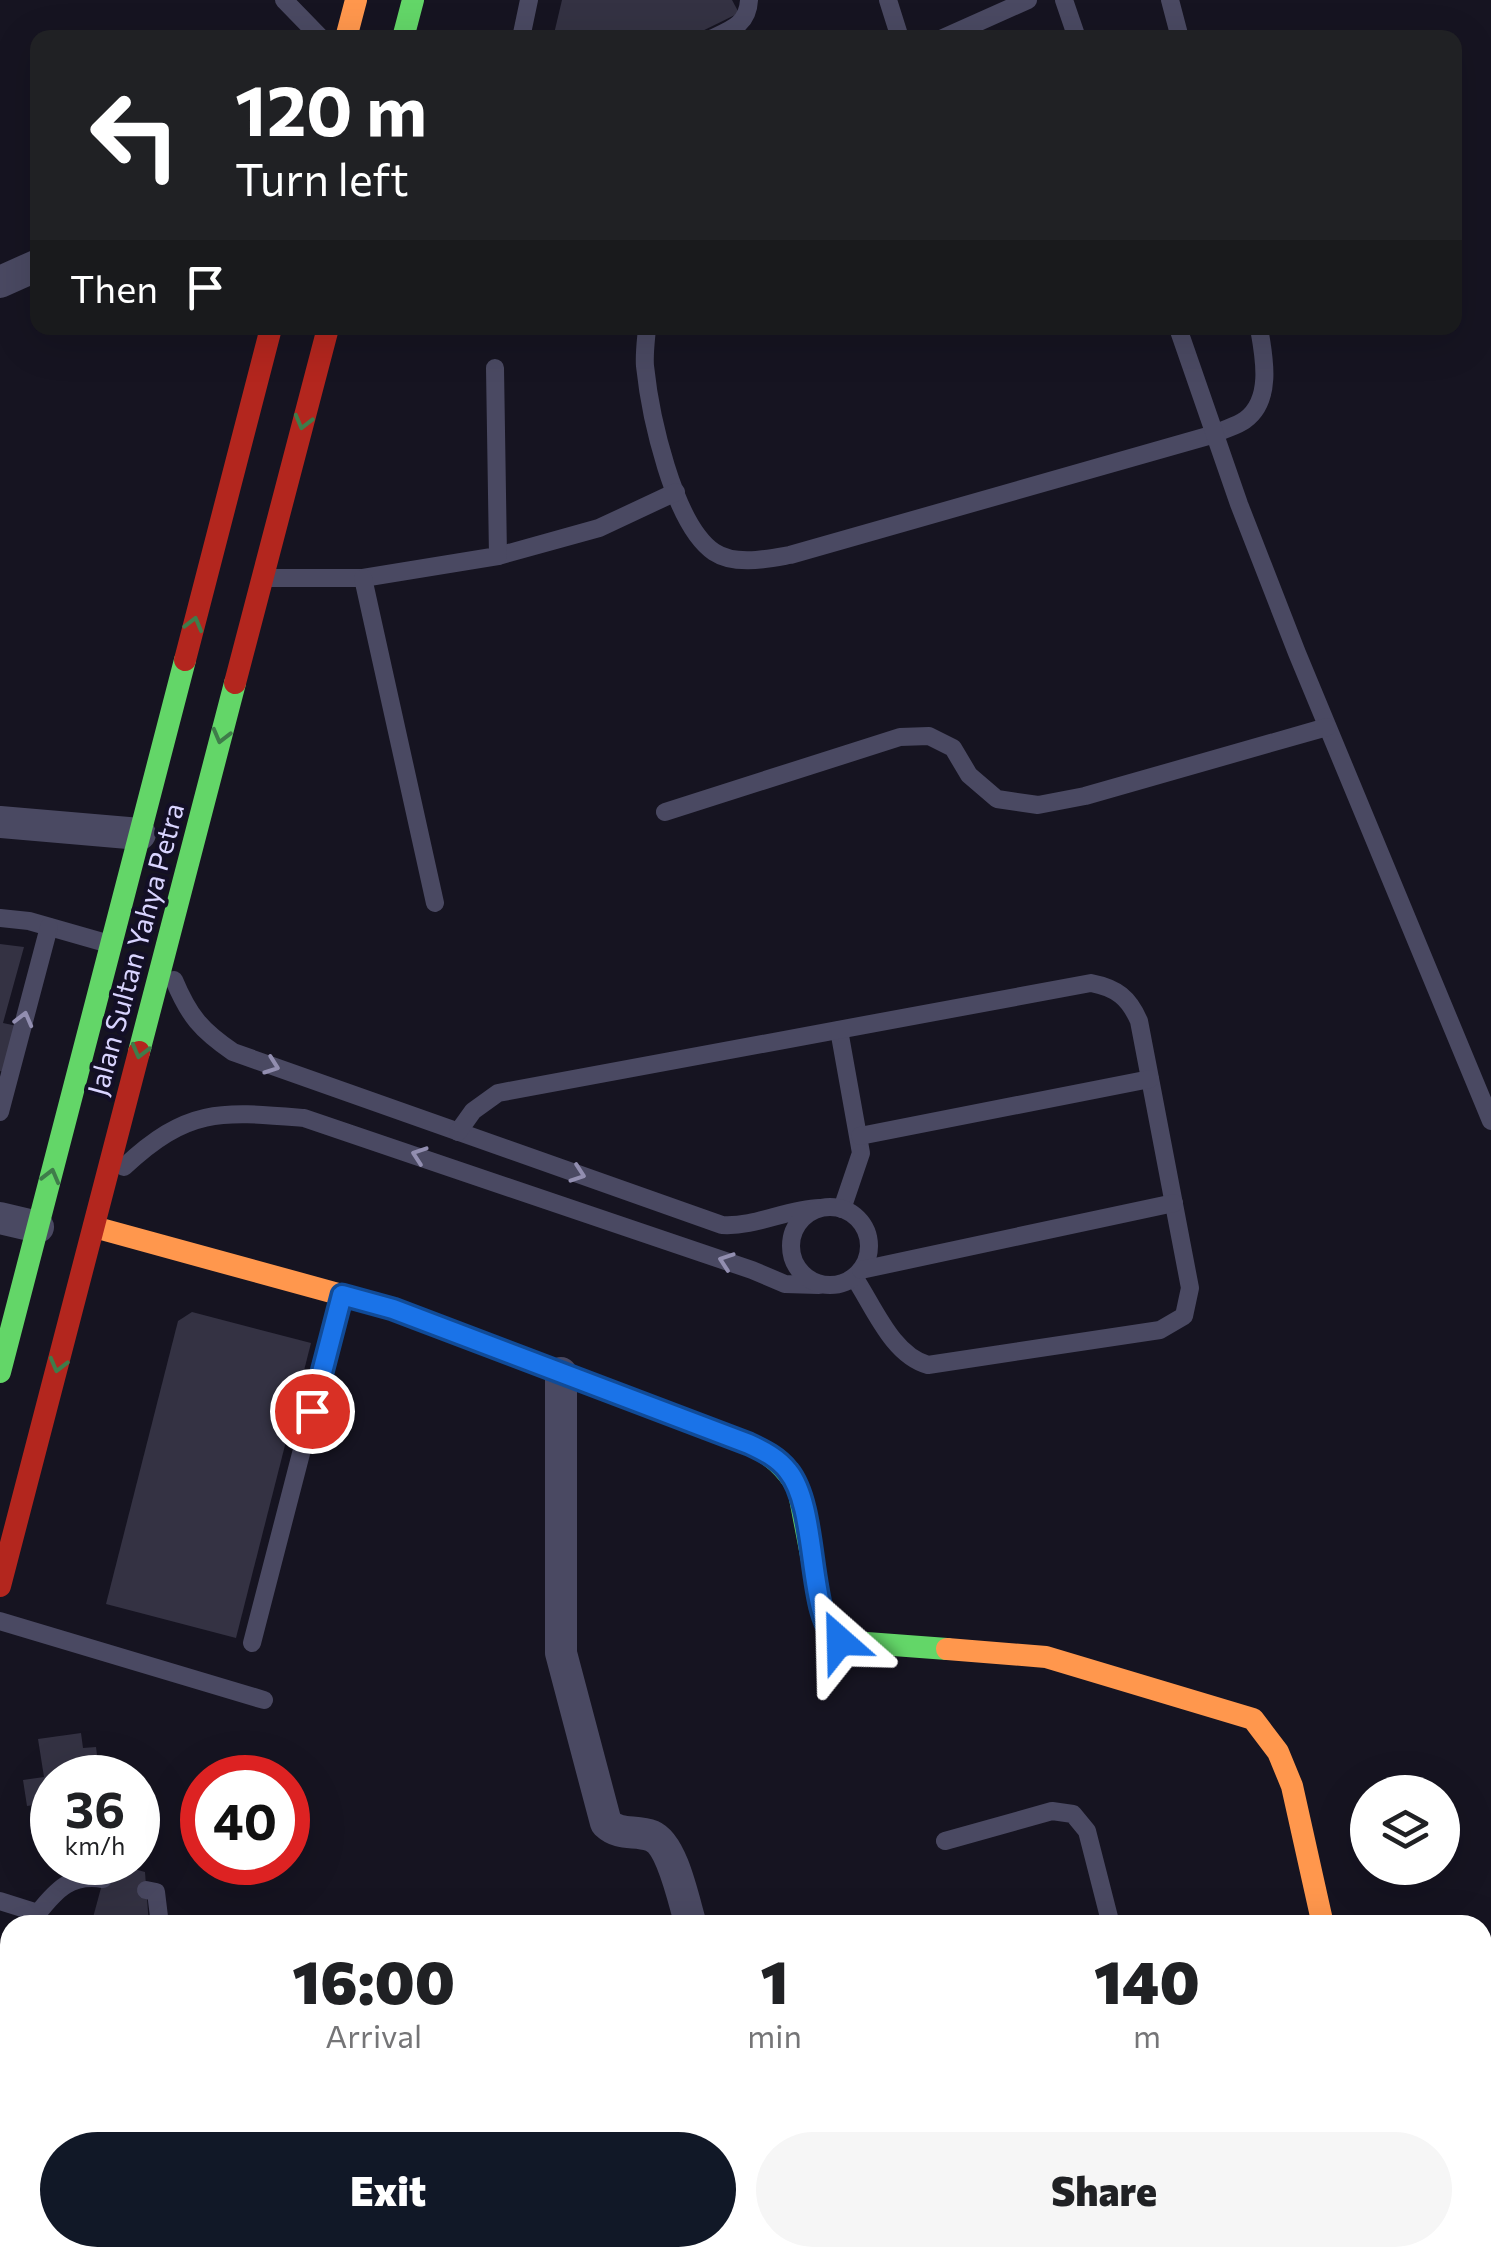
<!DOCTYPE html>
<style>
:root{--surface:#fff;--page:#f6f6f6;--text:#202124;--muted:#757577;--accent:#111827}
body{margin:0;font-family:Commissioner,sans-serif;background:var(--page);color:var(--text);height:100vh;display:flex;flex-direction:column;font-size:38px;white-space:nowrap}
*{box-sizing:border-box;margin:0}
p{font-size:32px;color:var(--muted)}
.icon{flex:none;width:55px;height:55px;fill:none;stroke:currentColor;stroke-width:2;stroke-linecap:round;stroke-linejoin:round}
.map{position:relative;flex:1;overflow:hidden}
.panel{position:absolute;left:0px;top:1915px;width:1492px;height:352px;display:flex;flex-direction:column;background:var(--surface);border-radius:30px 30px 0 0;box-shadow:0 10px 40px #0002}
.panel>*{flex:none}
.top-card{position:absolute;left:30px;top:30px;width:1432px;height:305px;border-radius:20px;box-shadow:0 10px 40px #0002;background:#202124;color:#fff;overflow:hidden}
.tools{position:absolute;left:1350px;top:1775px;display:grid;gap:20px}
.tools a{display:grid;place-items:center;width:110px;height:110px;border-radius:50%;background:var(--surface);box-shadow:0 10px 40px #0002;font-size:50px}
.speed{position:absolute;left:30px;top:1755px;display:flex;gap:20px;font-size:50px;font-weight:700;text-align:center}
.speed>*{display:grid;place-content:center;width:130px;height:130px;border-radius:50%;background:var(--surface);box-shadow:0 10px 40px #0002;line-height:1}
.speed small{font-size:25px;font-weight:400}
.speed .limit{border:15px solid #d22;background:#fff;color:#111}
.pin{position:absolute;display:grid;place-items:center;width:85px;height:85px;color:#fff;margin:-42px;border:5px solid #fff;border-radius:50%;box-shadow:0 2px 10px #0007}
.me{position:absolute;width:110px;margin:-55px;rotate:335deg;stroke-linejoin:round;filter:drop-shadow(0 0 8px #0008)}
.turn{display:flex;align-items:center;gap:35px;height:210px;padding:0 40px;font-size:45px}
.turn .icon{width:130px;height:130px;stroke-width:2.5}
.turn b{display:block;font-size:70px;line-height:85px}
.then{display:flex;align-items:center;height:95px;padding:0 40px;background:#0003;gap:20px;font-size:38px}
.eta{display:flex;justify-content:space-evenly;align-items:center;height:170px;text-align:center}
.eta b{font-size:60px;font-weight:800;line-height:70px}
.button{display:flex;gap:20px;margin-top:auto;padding:20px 40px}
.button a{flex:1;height:115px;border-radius:60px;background:var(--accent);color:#fff;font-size:40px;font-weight:800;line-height:115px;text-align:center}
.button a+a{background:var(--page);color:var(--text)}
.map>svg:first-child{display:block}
.building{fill:#343243}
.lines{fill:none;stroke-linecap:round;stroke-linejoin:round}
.lane{stroke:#4a4962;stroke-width:18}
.street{stroke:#4a4962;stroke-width:32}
.fast{stroke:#63d668;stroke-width:22}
.slow{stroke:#ff974d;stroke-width:22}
.jam{stroke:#b3261e;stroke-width:22}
.oneway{stroke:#3f7c4a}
.oneway2{stroke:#928eb0}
.route-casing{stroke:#114b97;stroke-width:25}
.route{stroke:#1a73e8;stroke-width:18}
.labels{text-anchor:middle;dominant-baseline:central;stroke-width:8;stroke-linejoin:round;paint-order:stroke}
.street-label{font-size:28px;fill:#d9d4ff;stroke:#130f26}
</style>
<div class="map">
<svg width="1491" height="2267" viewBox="0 0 1491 2267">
<rect width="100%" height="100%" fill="#161421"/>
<g class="building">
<polygon points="562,0 732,0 739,13 688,38 553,38"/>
<polygon points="0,944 24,947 3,1023 22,1027 9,1074 0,1071"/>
<polygon points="192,1312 311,1343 236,1638 106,1604 178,1321"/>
<polygon points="81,1733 83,1748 96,1747 100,1778 52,1778 50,1824 47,1803 27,1806 23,1780 44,1777 38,1739"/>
<polygon points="108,1862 145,1872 149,1925 91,1925"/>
<polygon points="9,2095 10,2095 10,2179 0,2176 0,2128"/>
</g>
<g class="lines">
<g class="lane">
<polyline points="284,0 321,38"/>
<polyline points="888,0 900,38"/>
<polyline points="1064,0 1077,38"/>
<polyline points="1170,0 1180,38"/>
<polyline points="521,38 529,0"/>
<path d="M 713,38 C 733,29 748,23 749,0"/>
<polyline points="943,38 1028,0"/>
<path d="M 647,328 C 646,340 644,354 645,366 C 650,414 673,524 714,552 C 735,566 767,559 790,555 L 1215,434 C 1224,429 1237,426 1245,420 C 1273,400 1264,356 1259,328"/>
<polyline points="1178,328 1239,504 1297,653 1491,1121"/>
<polyline points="498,556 599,528 676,492"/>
<polyline points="269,578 363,578 498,556 495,368"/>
<polyline points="363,578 435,903"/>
<polyline points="665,812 900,737 929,736 953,748 969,775 997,799 1038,805 1085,796 1327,727"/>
<polyline points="0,918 29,921 106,943"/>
<path d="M 174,980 C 189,1016 201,1030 233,1052 L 722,1225 C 756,1227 786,1209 820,1208"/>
<polyline points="839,1030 861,1153 842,1209"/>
<polyline points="0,1112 49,927"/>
<path d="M 458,1132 L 473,1111 L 498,1093 L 1091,983 C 1117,988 1129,998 1139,1021 L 1190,1288 L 1184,1316 L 1160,1330 L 928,1365 C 892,1355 874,1307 854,1277"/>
<polyline points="860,1136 1150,1079"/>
<path d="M 124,1167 C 188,1107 221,1111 304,1118 L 752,1270 L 785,1284 L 819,1285"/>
<circle cx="830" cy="1246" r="39"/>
<polyline points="861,1270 1174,1203"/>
<polyline points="0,1621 264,1700"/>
<polyline points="252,1643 342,1295"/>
<polyline points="945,1841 1052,1811 1073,1814 1087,1831 1111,1925"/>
<polyline points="146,1890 156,1892 160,1925"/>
<path d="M 0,1901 L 38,1913 C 57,1889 71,1874 103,1879"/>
<polyline points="0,2055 10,2018"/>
<polyline points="0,2196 10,2198"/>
<polyline points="1186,2258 1188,2267"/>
</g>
<g class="street">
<polyline points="0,282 38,265"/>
<polyline points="0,822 140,834"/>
<polyline points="0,1218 38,1227"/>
<path d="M 561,1373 L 561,1653 L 606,1823 C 621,1837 635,1829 652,1836 C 673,1845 684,1903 691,1925"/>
<polyline points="659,2258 663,2267"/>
<polyline points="1395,2258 1397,2267"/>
</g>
<g class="fast">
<polyline points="403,38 413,0"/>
<polyline points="139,1052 235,683"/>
<path d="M 483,1343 L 749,1444 C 772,1455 785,1467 798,1488 L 822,1612 L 830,1630 L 840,1641 L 947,1649"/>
<polyline points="0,1372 185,660"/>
</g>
<g class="slow">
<polyline points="346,38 356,0"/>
<polyline points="94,1227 393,1309 483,1343"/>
<polyline points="947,1649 1046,1657 1253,1719 1278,1752 1292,1786 1323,1925"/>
</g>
<g class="jam">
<polyline points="185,660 271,328"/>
<polyline points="235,683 328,328"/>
<polyline points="0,1586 139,1052"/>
</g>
</g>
<defs><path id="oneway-chevron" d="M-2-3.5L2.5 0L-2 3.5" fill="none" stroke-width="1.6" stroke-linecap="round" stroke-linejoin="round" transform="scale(2.5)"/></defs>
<g class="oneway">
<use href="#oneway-chevron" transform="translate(303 422) rotate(105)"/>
<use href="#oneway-chevron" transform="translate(194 624) rotate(-75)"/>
<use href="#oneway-chevron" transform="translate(221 736) rotate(105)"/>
<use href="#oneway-chevron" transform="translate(140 1051) rotate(105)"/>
<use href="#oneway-chevron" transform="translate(51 1176) rotate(-75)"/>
<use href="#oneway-chevron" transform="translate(58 1365) rotate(105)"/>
</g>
<g class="oneway2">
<use href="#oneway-chevron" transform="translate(24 1019) rotate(-75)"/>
<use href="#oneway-chevron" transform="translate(272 1066) rotate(20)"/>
<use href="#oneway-chevron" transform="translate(419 1155) rotate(-161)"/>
<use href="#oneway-chevron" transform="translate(578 1174) rotate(19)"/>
<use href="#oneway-chevron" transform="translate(726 1261) rotate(-161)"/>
</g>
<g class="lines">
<g class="route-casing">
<path id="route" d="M 312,1411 L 342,1295 L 393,1309 L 749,1444 C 764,1451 778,1458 788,1471 C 820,1510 806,1622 840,1641"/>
</g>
<use href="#route" class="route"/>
</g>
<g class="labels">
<g class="street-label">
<text transform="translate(135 949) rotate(-75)">Jalan Sultan Yahya Petra</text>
</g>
</g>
</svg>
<div class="tools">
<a><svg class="icon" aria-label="layers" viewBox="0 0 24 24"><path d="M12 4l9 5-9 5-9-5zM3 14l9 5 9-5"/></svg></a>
</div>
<div class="speed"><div>36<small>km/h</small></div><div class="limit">40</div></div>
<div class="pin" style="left:312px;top:1411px;background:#d93025"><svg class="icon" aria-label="arrive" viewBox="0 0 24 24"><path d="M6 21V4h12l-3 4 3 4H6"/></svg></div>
<svg class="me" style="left:840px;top:1641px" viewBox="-20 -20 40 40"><path d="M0-17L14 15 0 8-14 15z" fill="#1a73e8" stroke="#fff" stroke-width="4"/></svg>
<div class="top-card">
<div class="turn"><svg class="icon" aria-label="left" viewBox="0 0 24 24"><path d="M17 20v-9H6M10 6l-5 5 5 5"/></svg><div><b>120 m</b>Turn left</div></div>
<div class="then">Then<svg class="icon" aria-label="arrive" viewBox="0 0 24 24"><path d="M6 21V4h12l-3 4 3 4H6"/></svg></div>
</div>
<section class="panel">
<div class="eta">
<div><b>16:00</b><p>Arrival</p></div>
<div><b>1</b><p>min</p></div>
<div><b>140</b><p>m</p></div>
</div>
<div class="button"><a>Exit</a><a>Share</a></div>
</section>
</div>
